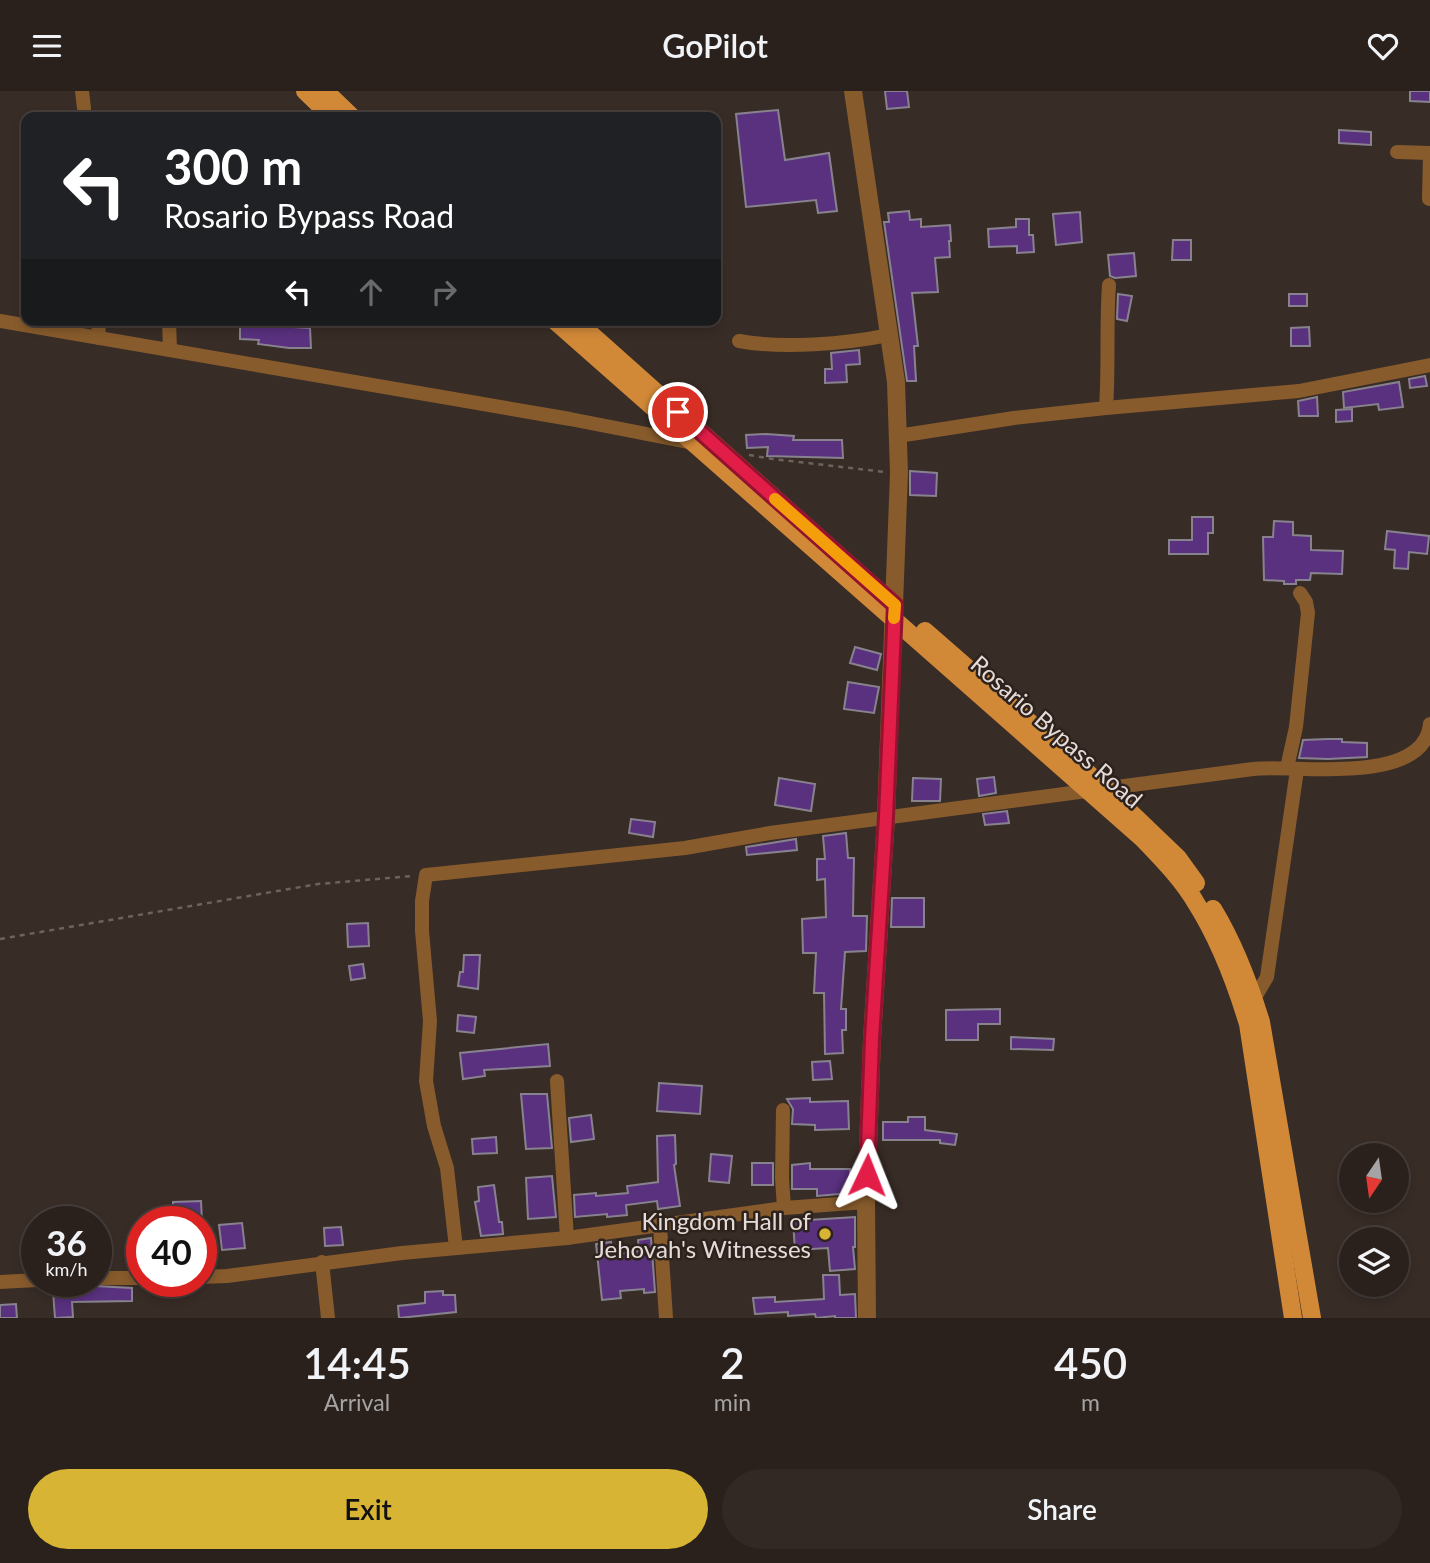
<!DOCTYPE html>
<style>
:root{--surface:#2a211c;--page:#322925;--text:#f1f3f6;--muted:#a5a3a3;--line:#463e3b;--accent:#d7b434}
body{margin:0;font-family:Lato,sans-serif;background:var(--page);color:var(--text);height:100vh;display:flex;flex-direction:column;font-size:26px;white-space:nowrap}
*{box-sizing:border-box;margin:0}
p{font-size:23px;color:var(--muted)}
.icon{flex:none;width:38px;height:38px;fill:none;stroke:currentColor;stroke-width:2;stroke-linecap:round;stroke-linejoin:round}
.map{position:relative;height:1227px;overflow:hidden}
.details{display:flex;flex-direction:column;background:var(--surface);flex:1}
.details>*{flex:none}
.top-card{position:absolute;left:21px;top:21px;width:700px;height:214px;border-radius:14px;box-shadow:0 4px 10px #0003,0 0 0 2px var(--line);background:#202124;color:#fff;overflow:hidden}
.needle{width:46px;rotate:193deg}
.buttons{position:absolute;left:1339px;top:1052px;display:grid;gap:14px}
.buttons a{display:grid;place-items:center;width:70px;height:70px;border-radius:50%;background:var(--surface);box-shadow:0 4px 10px #0003,0 0 0 2px var(--line);font-size:35px}
.speed{position:absolute;left:21px;top:1115px;display:flex;gap:14px;font-size:35px;font-weight:700;text-align:center}
.speed>*{display:grid;place-content:center;width:91px;height:91px;border-radius:50%;background:var(--surface);box-shadow:0 4px 10px #0003,0 0 0 2px var(--line);line-height:1}
.speed small{font-size:18px;font-weight:400}
.speed .limit{border:10px solid #d22;background:#fff;color:#111}
.pin{position:absolute;display:grid;place-items:center;width:60px;height:60px;color:#fff;margin:-30px;border:4px solid #fff;border-radius:50%;box-shadow:0 2px 7px #0007}
.me{position:absolute;width:77px;margin:-38px;rotate:2deg;stroke-linejoin:round;filter:drop-shadow(0 0 5px #0008)}
.turn{display:flex;align-items:center;gap:24px;height:147px;padding:0 28px;font-size:32px}
.turn .icon{width:91px;height:91px;stroke-width:2.5}
.turn b{display:block;font-size:49px;line-height:60px}
.lanes{display:flex;align-items:center;height:66px;padding:0 28px;background:#0003;justify-content:center;gap:35px;direction:ltr}
.lanes .off{opacity:.35}
.eta{display:flex;justify-content:space-evenly;align-items:center;height:119px;text-align:center}
.eta b{font-size:42px;font-weight:600;line-height:49px}
.cta{display:flex;gap:14px;margin-top:auto;padding:14px 28px}
.cta a{flex:1;height:80px;border-radius:42px;background:var(--accent);color:#111;font-size:28px;font-weight:600;line-height:80px;text-align:center}
.cta a+a{background:var(--page);color:var(--text)}
header{display:flex;justify-content:space-between;align-items:center;height:91px;padding:0 28px;background:var(--surface);font-size:32px;font-weight:600}
.map>svg:first-child{display:block}
.building{fill:#59317f;stroke:#88828f;stroke-width:2}
.lines{fill:none;stroke-linecap:round;stroke-linejoin:round}
.path{stroke:#6d625d;stroke-width:2.5;stroke-dasharray:5 5;stroke-linecap:butt}
.minor{stroke:#875b2c;stroke-width:14}
.tertiary{stroke:#875b2c;stroke-width:18}
.primary{stroke:#d18938;stroke-width:18}
.route-casing{stroke:#92132f;stroke-width:18}
.route{stroke:#e11d48;stroke-width:12}
.slow{stroke:#f59e0b;stroke-width:12}
.poi-dot{fill:#d7b434;stroke:#2e221d;stroke-width:2.5}
.labels{text-anchor:middle;dominant-baseline:central;stroke-width:5;stroke-linejoin:round;paint-order:stroke}
.street-label{font-size:24px;fill:#e5dcd9;stroke:#2e221d}
.poi-label{font-size:24px;fill:#e5dcd9;stroke:#2e221d;text-anchor:end}
</style>
<header><svg class="icon" aria-label="menu" viewBox="0 0 24 24"><path d="M4 6h16M4 12h16M4 18h16"/></svg>GoPilot<svg class="icon" aria-label="heart" viewBox="0 0 24 24"><path d="M12 20l-8-8c-3-5 5-10 8-4 3-6 11-1 8 4z"/></svg></header>
<div class="map">
<svg width="1430" height="1227" viewBox="0 0 1430 1227">
<rect width="100%" height="100%" fill="#382c26"/>
<g class="building">
<polygon points="885,0 907,0 909,16 887,18"/>
<polygon points="1410,0 1430,0 1430,11 1410,10"/>
<polygon points="778,19 785,69 829,62 837,120 818,122 816,109 746,116 736,23"/>
<polygon points="1339,39 1371,41 1371,54 1339,52"/>
<polygon points="909,120 910,129 921,128 921,136 950,134 951,150 949,150 950,166 935,167 938,201 912,202 918,255 914,255 916,290 907,290 884,131 889,131 888,122"/>
<polygon points="1080,121 1082,151 1056,154 1053,123"/>
<polygon points="1016,128 1029,128 1029,144 1033,144 1034,161 1017,162 1017,155 989,156 988,138 1016,136"/>
<polygon points="1173,149 1191,149 1191,169 1172,169"/>
<polygon points="1134,162 1136,185 1115,187 1110,185 1108,164"/>
<polygon points="1118,203 1132,205 1127,230 1117,228"/>
<rect x="1289" y="203" width="18" height="12"/>
<polygon points="261,229 277,229 277,235 310,237 311,257 289,257 258,253 259,249 240,248 240,235 260,235"/>
<polygon points="1309,236 1310,255 1291,255 1291,237"/>
<polygon points="859,259 860,273 846,274 847,291 825,292 825,278 832,278 831,262"/>
<polygon points="1425,285 1427,295 1410,297 1409,288"/>
<polygon points="1399,291 1403,316 1379,319 1378,313 1344,317 1343,301"/>
<polygon points="1317,306 1318,325 1299,325 1298,310"/>
<polygon points="1352,318 1352,330 1336,331 1336,319"/>
<polygon points="766,343 794,345 793,349 842,349 843,367 767,365 768,356 747,357 746,344"/>
<polygon points="910,380 937,382 936,405 910,404"/>
<polygon points="1192,426 1213,426 1213,442 1208,442 1208,463 1169,463 1169,449 1192,449"/>
<polygon points="1274,430 1293,431 1293,444 1311,445 1311,459 1343,460 1342,483 1311,482 1310,489 1296,489 1296,493 1284,493 1284,490 1264,489 1263,446 1273,446"/>
<polygon points="1387,440 1429,445 1427,463 1409,461 1408,478 1394,477 1395,459 1385,458"/>
<polygon points="855,556 881,563 877,579 850,572"/>
<polygon points="848,591 879,596 874,622 844,618"/>
<polygon points="1328,648 1342,648 1342,651 1367,652 1367,666 1328,668 1299,667 1303,649"/>
<polygon points="994,686 996,702 979,705 977,688"/>
<polygon points="779,687 815,693 811,720 775,714"/>
<polygon points="913,687 941,688 940,710 912,710"/>
<polygon points="1007,720 1009,732 985,734 983,723"/>
<polygon points="631,728 655,731 653,746 629,742"/>
<polygon points="846,742 848,767 854,767 853,825 867,825 866,860 845,861 841,918 846,918 846,939 842,939 843,962 825,963 824,902 814,902 816,862 803,862 802,828 826,826 825,788 817,789 817,768 825,768 823,745"/>
<polygon points="796,748 797,759 747,764 746,756"/>
<polygon points="892,807 924,807 924,836 891,836"/>
<polygon points="368,832 369,855 348,856 347,833"/>
<polygon points="464,864 480,864 478,898 458,895 460,881 463,881"/>
<polygon points="363,873 365,887 351,889 349,875"/>
<polygon points="1000,918 1000,933 978,933 978,949 946,949 946,919"/>
<polygon points="458,924 476,926 474,942 457,940"/>
<polygon points="1011,946 1054,948 1053,959 1011,958"/>
<polygon points="548,953 550,975 484,979 485,985 463,988 460,962"/>
<polygon points="830,970 832,988 813,989 812,971"/>
<polygon points="659,992 702,995 700,1023 657,1020"/>
<polygon points="521,1003 547,1003 552,1057 526,1058"/>
<polygon points="810,1007 810,1011 848,1010 849,1038 815,1039 815,1034 792,1033 793,1018 787,1008"/>
<polygon points="591,1024 594,1048 571,1051 569,1027"/>
<polygon points="908,1026 925,1026 925,1039 957,1043 955,1054 940,1052 940,1049 883,1049 883,1031 908,1031"/>
<polygon points="675,1044 676,1073 674,1074 680,1115 658,1118 657,1110 626,1114 627,1124 607,1126 607,1123 575,1126 574,1104 596,1102 596,1105 628,1102 627,1095 658,1091 657,1045"/>
<polygon points="496,1046 497,1062 473,1063 472,1048"/>
<polygon points="711,1063 732,1065 729,1092 709,1090"/>
<rect x="752" y="1072" width="21" height="22"/>
<polygon points="810,1072 810,1078 850,1078 851,1102 817,1105 817,1098 792,1098 792,1074"/>
<polygon points="552,1085 556,1126 528,1128 526,1087"/>
<polygon points="494,1094 499,1131 502,1131 503,1143 481,1145 475,1111 479,1110 478,1096"/>
<polygon points="201,1110 202,1130 174,1130 173,1111"/>
<polygon points="855,1126 855,1156 853,1156 855,1178 830,1180 828,1157 795,1159 793,1130"/>
<polygon points="242,1132 245,1157 222,1159 219,1134"/>
<polygon points="341,1136 343,1154 325,1155 324,1137"/>
<polygon points="651,1147 655,1201 644,1202 644,1198 620,1200 621,1207 602,1209 596,1153 611,1151 612,1164 639,1160 638,1149"/>
<polygon points="823,1184 839,1184 840,1204 855,1203 856,1227 835,1227 835,1225 816,1227 815,1223 788,1225 788,1221 755,1223 753,1207 775,1206 775,1211 824,1208"/>
<polygon points="77,1194 132,1197 132,1210 72,1211 73,1226 55,1227 53,1200 78,1198"/>
<polygon points="443,1200 443,1204 455,1204 456,1221 399,1227 398,1215 425,1212 425,1201"/>
<polygon points="16,1213 17,1227 0,1227 0,1214"/>
</g>
<g class="lines">
<g class="path">
<polyline points="749,364 773,368 885,381"/>
<polyline points="0,848 318,793 412,785"/>
</g>
<g class="minor">
<polyline points="82,0 85,26"/>
<polyline points="1397,61 1430,62"/>
<polyline points="1429,108 1430,62"/>
<polyline points="98,229 99,247"/>
<polyline points="169,229 170,259"/>
<polyline points="0,230 570,328 693,352"/>
<path d="M 739,250 C 783,258 845,253 889,244"/>
<path d="M 1106,317 C 1109,276 1106,235 1109,194"/>
<polyline points="898,345 1014,327 1106,317 1299,300 1430,274"/>
<polyline points="1287,677 1296,636 1308,522 1306,511 1300,502"/>
<polyline points="1254,908 1267,886 1297,679"/>
<polyline points="557,990 567,1147"/>
<polyline points="783,1019 782,1087 784,1117"/>
<polyline points="660,1135 666,1227"/>
<path d="M 456,1157 L 447,1077 L 434,1035 L 426,990 L 430,930 L 422,840 L 422,810 L 426,784 L 685,757 L 770,742 L 1253,678 C 1295,673 1424,696 1430,633"/>
<polyline points="322,1171 328,1227"/>
<polyline points="201,1186 227,1185 402,1162 567,1147 784,1117 866,1111"/>
<polyline points="96,1187 142,1187"/>
<polyline points="0,1191 37,1189"/>
</g>
<polyline class="tertiary" points="853,0 896,291 899,382 886,726 872,948 866,1111 867,1227"/>
<g class="primary">
<polyline points="305,0 332,26"/>
<polyline points="325,0 352,26"/>
<path d="M 554,229 L 1143,748 C 1162,768 1182,788 1196,812 C 1220,850 1235,890 1248,933 L 1293,1227"/>
<polyline points="575,229 882,503"/>
<polyline points="925,540 1106,698 1178,767 1196,792"/>
<path d="M 1213,818 C 1235,854 1249,892 1261,931 L 1312,1227"/>
</g>
</g>
<g class="lines">
<g class="route-casing">
<polyline id="route" points="678,321 895,514 886,726 872,948 867,1084"/>
</g>
<use href="#route" class="route"/>
<polyline class="slow" points="775,408 895,514 894,527"/>
</g>
<circle class="poi-dot" cx="825" cy="1143" r="7"/>
<g class="labels">
<g class="street-label">
<text transform="translate(1057 640) rotate(41)">Rosario Bypass Road</text>
</g>
<g class="poi-label">
<text x="811" y="1129">Kingdom Hall of<tspan x="811" dy="28">Jehovah's Witnesses</tspan></text>
</g>
</g>
</svg>
<div class="buttons">
<a><svg class="needle" viewBox="-14 -14 28 28"><path d="M0-13l5 13h-10z" fill="#e53935"/><path d="M0 13l5-13h-10z" fill="#a5a3a3"/></svg></a>
<a><svg class="icon" aria-label="layers" viewBox="0 0 24 24"><path d="M12 4l9 5-9 5-9-5zM3 14l9 5 9-5"/></svg></a>
</div>
<div class="speed"><div>36<small>km/h</small></div><div class="limit">40</div></div>
<div class="pin" style="left:678px;top:321px;background:#d93025"><svg class="icon" aria-label="arrive" viewBox="0 0 24 24"><path d="M6 21V4h12l-3 4 3 4H6"/></svg></div>
<svg class="me" style="left:867px;top:1084px" viewBox="-20 -20 40 40"><path d="M0-17L14 15 0 8-14 15z" fill="#e11d48" stroke="#fff" stroke-width="4"/></svg>
<div class="top-card">
<div class="turn"><svg class="icon" aria-label="left" viewBox="0 0 24 24"><path d="M17 20v-9H6M10 6l-5 5 5 5"/></svg><div><b>300 m</b>Rosario Bypass Road</div></div>
<div class="lanes"><svg class="icon" aria-label="left" viewBox="0 0 24 24"><path d="M17 20v-9H6M10 6l-5 5 5 5"/></svg><svg class="icon off" aria-label="ahead" viewBox="0 0 24 24"><path d="M12 20V5M6 11l6-6 6 6"/></svg><svg class="icon off" aria-label="right" viewBox="0 0 24 24"><path d="M7 20v-9h11M14 6l5 5-5 5"/></svg></div>
</div>
</div>
<section class="details">
<div class="eta">
<div><b>14:45</b><p>Arrival</p></div>
<div><b>2</b><p>min</p></div>
<div><b>450</b><p>m</p></div>
</div>
<div class="cta"><a>Exit</a><a>Share</a></div>
</section>
